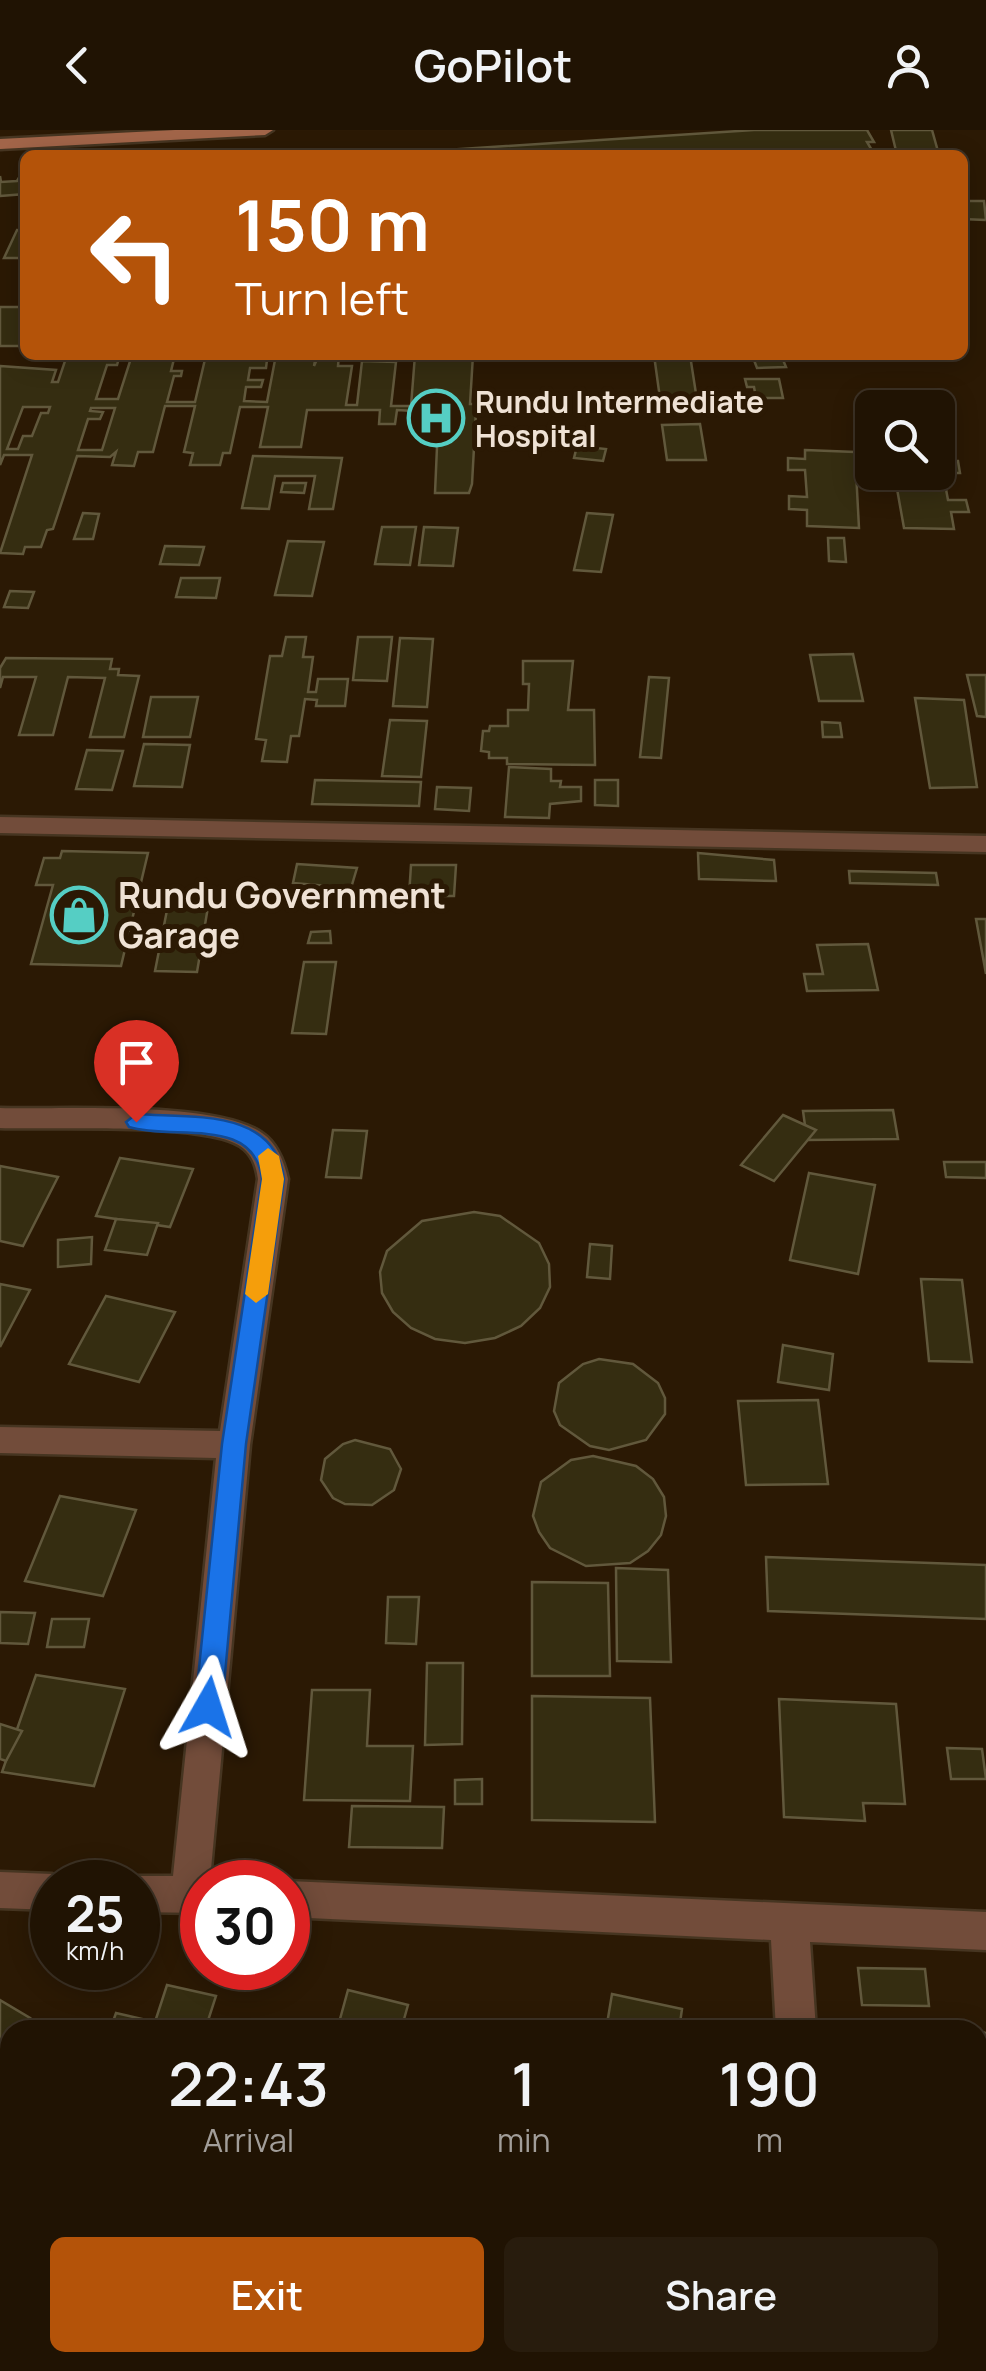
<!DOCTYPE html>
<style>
:root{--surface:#201303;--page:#281c0d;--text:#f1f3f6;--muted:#a29e9a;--line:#3d3225;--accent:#b45309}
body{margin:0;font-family:Manrope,sans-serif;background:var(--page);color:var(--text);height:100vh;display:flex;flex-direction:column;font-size:38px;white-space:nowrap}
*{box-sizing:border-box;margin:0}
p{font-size:32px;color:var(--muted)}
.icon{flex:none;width:55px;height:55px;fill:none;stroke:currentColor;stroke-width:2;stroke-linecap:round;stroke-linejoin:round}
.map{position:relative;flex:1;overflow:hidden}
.drawer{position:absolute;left:0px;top:1890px;width:988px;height:352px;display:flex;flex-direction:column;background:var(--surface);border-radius:30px 30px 0 0;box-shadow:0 5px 25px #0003,0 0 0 2px var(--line)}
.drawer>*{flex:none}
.banner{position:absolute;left:20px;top:20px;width:948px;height:210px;border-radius:15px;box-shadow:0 5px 25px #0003,0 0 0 2px var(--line);background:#b45309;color:#fff;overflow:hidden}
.fabs{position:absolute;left:855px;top:260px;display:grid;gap:20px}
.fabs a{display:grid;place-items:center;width:100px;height:100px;border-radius:15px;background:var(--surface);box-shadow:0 5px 25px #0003,0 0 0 2px var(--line);font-size:50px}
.speed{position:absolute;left:30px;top:1730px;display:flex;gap:20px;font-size:50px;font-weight:700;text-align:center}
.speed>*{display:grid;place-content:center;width:130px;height:130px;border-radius:50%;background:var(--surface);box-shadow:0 5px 25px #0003,0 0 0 2px var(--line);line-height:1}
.speed small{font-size:25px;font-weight:400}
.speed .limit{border:15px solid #d22;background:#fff;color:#111}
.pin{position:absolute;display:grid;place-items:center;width:85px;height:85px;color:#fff;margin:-102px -42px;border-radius:50% 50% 50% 0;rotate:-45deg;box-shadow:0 0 10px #0007}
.pin .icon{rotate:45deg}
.me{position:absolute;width:110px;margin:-55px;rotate:6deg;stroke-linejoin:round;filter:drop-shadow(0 0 8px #0008)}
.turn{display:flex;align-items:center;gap:35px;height:210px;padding:0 50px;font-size:45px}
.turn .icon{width:130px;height:130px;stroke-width:2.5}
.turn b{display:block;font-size:70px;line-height:85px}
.eta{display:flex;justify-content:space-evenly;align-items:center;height:170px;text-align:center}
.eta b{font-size:60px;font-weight:600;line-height:70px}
.cta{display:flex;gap:20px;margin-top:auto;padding:20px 50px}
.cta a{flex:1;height:115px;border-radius:15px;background:var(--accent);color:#fff;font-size:40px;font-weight:600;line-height:115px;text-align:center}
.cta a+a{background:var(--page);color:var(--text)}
header{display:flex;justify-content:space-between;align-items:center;height:130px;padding:0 50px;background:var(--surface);font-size:45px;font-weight:600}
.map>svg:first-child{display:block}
.building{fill:#352d11;stroke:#61583c;stroke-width:2.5;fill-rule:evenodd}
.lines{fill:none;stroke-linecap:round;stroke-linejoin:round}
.street-casing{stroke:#463521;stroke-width:5}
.secondary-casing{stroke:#463521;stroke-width:5}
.street{fill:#724c3a;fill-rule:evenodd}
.secondary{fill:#a26549;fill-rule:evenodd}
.route{fill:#1a73e8;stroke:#114b97;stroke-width:2.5}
.slow{fill:#f59e0b}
.labels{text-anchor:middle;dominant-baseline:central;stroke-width:10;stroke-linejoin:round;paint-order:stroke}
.far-poi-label{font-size:30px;font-weight:bold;fill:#efe2d5;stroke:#2b1904;text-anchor:start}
.poi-label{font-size:35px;font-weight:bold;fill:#efe2d5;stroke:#2b1904;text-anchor:start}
</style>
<header><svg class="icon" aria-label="back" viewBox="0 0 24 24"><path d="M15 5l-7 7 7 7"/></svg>GoPilot<svg class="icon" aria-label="person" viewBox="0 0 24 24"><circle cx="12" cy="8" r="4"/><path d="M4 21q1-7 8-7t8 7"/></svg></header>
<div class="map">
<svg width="986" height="2241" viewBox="0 0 986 2241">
<rect width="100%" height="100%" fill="#2b1904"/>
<g class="building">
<polygon points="754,0 867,0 874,12 867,12 873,22 369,25"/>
<polygon points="891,0 932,0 939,25 897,25"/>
<polygon points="23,41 25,64 0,66 0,46 1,52 17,51"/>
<polygon points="962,71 984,71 986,90 962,89"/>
<polygon points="17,100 25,101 25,128 4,128"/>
<rect x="0" y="177" width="25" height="39"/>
<path d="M 67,225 L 119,228 L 117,235 L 107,235 L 96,269 L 118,269 L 132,225 L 175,225 L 171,241 L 182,241 L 181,246 L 174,246 L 167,272 L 195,272 L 206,225 L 254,225 L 253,230 L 267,230 L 266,238 L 250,238 L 248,250 L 263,250 L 261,257 L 246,257 L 244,271 L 267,272 L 275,230 L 293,230 L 294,225 L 316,225 L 314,236 L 319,225 L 339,225 L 338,236 L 352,236 L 346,275 L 357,275 L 362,231 L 396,232 L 391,276 L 411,276 L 415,225 L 473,225 L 470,274 L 488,274 L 488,280 L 476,281 L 472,354 L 469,363 L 435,363 L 438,294 L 413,294 L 414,281 L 397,280 L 395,294 L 379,294 L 380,280 L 307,280 L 301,317 L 260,317 L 268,277 L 240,277 L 230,323 L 223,323 L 220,335 L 190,335 L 193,323 L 184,322 L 195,276 L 165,276 L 153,322 L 138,322 L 134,336 L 112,335 L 116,322 L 110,327 L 77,326 L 53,399 L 47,400 L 41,417 L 25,417 L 23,424 L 0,423 L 32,325 L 4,325 L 0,335 L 0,236 L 56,240 L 52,252 L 58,252 ZM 23,277 L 50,277 L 48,283 L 41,283 L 32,306 L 23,306 L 18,319 L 7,319 ZM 91,278 L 115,278 L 102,320 L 78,320 L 88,289 L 100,289 L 103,282 L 90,281 Z"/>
<polygon points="654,225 690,225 699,283 662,283"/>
<polygon points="752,225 781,225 786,237 757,238"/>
<polygon points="745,249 779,249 783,268 756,268 754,257 747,257"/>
<polygon points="700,294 706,330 667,330 662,295"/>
<polygon points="577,316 606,319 603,331 574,328"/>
<polygon points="805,320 855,322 859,398 807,396 807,380 789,379 789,366 807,367 805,340 788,340 788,328 805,329"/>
<polygon points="938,323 940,331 958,331 960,343 943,343 948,370 966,370 969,382 951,382 954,399 904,398 894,342 938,342"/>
<polygon points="253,326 342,328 333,379 309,379 315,346 275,346 269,379 242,378"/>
<polygon points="283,353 306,353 304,363 281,362"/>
<polygon points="83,383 99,384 93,409 74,409"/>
<polygon points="587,383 613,385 601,442 574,440"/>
<polygon points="382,397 416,397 410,435 375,434"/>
<polygon points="424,397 458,398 453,436 419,435"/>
<polygon points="828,408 844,408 846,432 829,431"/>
<polygon points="288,411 324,412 312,466 275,465"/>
<polygon points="165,416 204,417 199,435 160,434"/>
<polygon points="181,448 220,448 216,468 176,467"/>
<polygon points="10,461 34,462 28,478 4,477"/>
<polygon points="286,507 306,507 303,527 313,527 308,562 316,562 318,549 348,549 345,576 316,576 317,570 305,569 299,606 291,606 287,632 262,631 266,610 256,609 270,526 282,526"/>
<polygon points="358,507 392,507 387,551 353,550"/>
<polygon points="400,508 433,509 427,577 393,576"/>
<polygon points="853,524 863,571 819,571 810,525"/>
<polygon points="6,528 112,529 110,539 119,539 118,545 139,546 124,607 90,607 105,548 68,547 53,605 19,605 36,547 3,547 0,558 0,538"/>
<polygon points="523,531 573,531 568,580 594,580 595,635 507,634 507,628 489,628 489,622 481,621 483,601 489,601 490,596 508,596 508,580 528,580 529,554 523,554"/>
<polygon points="967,545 986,545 986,587 977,586"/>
<polygon points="649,547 669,548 661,628 640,627"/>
<polygon points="151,567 198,567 190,607 143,607"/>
<polygon points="915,568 964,570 977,657 930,658"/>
<polygon points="390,590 427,591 421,647 382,646"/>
<polygon points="822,592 840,593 842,607 823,607"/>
<polygon points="144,614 190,615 182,657 134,656"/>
<polygon points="87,620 123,621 112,660 76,659"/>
<polygon points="509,637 551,639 551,651 561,651 560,657 581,657 581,671 550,674 549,688 505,687"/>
<polygon points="315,650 421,652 419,676 312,674"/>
<polygon points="595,650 618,650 618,676 595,675"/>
<polygon points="437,657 471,658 469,681 435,679"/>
<polygon points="62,721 148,723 121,836 31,834 53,755 36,755 44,728 60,728"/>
<polygon points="698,723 774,730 776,751 699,749"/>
<polygon points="297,734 357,738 351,758 293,753"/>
<polygon points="411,735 456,735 454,766 409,766"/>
<polygon points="849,741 936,743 938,755 850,753"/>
<polygon points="169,770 209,771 197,842 155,841"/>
<polygon points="976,789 986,789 986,844"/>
<polygon points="330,801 331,813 308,813 311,802"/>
<polygon points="868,814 878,860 807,861 804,844 823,844 817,815"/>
<polygon points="304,832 336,832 326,904 292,903"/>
<polygon points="893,980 898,1009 807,1010 803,981"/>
<polygon points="783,985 816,1000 774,1051 741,1035"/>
<polygon points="333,1000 367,1001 361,1048 326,1047"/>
<polygon points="120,1028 193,1039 170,1097 96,1086"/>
<polygon points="944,1032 986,1032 986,1048 946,1047"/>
<polygon points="0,1036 58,1047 23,1116 0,1111"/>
<polygon points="809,1043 875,1055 858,1144 790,1130"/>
<polygon points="474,1082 500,1086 539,1113 549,1134 550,1157 540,1178 521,1196 495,1208 465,1213 435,1209 411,1198 393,1182 382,1163 380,1142 387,1121 422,1091"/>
<polygon points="116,1089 158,1093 147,1125 105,1120"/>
<polygon points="92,1107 91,1134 58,1137 58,1110"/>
<polygon points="590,1114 612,1116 610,1149 587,1147"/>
<polygon points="921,1149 962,1150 972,1232 929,1231"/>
<polygon points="0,1154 30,1160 0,1217"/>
<polygon points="106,1166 175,1182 139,1252 69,1234"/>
<polygon points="783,1215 833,1224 829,1260 778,1252"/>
<polygon points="599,1229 633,1234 658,1253 665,1268 665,1284 646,1310 609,1320 590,1316 560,1295 554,1281 559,1253 583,1234"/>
<polygon points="818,1270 828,1354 746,1355 738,1271"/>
<polygon points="355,1310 390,1319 401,1339 394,1360 372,1375 345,1374 333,1368 321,1350 325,1329 343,1314"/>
<polygon points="593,1326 636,1336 653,1349 664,1367 666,1386 661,1405 648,1421 630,1433 586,1436 550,1418 539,1402 533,1386 541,1352 571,1330"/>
<polygon points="60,1366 136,1380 103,1466 25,1451"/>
<polygon points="766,1427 986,1435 986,1489 768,1481"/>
<polygon points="616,1438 668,1440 671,1532 617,1531"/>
<polygon points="532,1452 608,1453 610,1546 532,1546"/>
<polygon points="388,1467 419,1467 416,1514 386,1513"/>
<polygon points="0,1482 35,1483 28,1514 0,1513"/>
<polygon points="52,1489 89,1489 84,1517 47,1517"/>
<polygon points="427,1533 463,1533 462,1614 425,1615"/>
<polygon points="36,1545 125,1559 94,1656 2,1642"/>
<polygon points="312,1560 370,1560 367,1616 413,1616 410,1671 304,1670"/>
<polygon points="532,1566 650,1568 655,1692 532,1690"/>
<polygon points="779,1569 896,1574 905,1674 863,1673 865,1691 784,1687"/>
<polygon points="0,1594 22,1601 6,1631 0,1629"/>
<polygon points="947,1618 982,1619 986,1649 951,1649"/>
<polygon points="482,1649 482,1674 455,1674 455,1650"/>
<polygon points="352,1676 444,1677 442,1718 349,1717"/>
<polygon points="858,1838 925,1839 929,1876 862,1875"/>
<polygon points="167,1855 216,1866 205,1900 110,1900 116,1883 155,1892"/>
<polygon points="348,1860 408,1875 401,1900 337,1900"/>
<polygon points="612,1864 682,1879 679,1900 606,1900"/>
<polygon points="0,1870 30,1888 22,1900 10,1900 10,1918 0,1933"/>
<polygon points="978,1901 986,1903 986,2071 978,2071"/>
<polygon points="0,2013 10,2013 10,2079 0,2080"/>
<polygon points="0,2145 10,2145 10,2204 0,2203"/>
<polygon points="84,2232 164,2232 162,2241 81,2241"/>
<polygon points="176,2232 231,2232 230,2241 175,2241"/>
<polygon points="314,2232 386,2232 384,2241 311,2241"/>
<polygon points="396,2232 453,2232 453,2241 395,2241"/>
<rect x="630" y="2232" width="64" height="9"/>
<rect x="878" y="2232" width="86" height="9"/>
</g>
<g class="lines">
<g class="street-casing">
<g id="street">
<polygon points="0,687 986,706 986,722 0,703"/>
<path d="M 0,978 C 61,980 215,970 262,1003 C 277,1013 284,1031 288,1049 L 250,1315 L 210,1750 L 216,1752 L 202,1752 L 202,1783 L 138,1782 L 138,1752 L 124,1752 L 138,1746 L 173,1746 L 216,1328 L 0,1323 L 0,1297 L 220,1301 L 258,1049 C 256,1035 252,1024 240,1016 C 205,992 50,1000 0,998 Z"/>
<polygon points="0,1742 52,1744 67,1752 52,1752 52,1780 0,1778"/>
<polygon points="288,1751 986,1782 986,1820 810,1812 816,1900 776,1900 771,1810 288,1787 288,1752 283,1752"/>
<polygon points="795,2232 839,2232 840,2241 796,2241"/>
</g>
</g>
<g class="secondary-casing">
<polygon id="secondary" points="175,0 273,0 265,5 0,19 0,9"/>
</g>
<use href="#street" class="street"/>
<use href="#secondary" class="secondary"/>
</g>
<path class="route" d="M 136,984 C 192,988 275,978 284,1049 L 246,1314 L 222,1577 L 218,1586 L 208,1589 L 199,1586 L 195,1577 L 222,1314 L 262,1049 C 254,985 175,1011 129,997 L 126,992 Z"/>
<polygon class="slow" points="268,1018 279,1026 284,1049 268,1164 256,1173 245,1164 262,1049 258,1026"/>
<defs>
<g id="hospital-ring" transform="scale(2.875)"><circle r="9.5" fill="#2b1904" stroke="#55cec4" stroke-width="1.5"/><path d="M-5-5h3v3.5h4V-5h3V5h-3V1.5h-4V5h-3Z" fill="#55cec4"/></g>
<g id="shop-ring" transform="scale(2.875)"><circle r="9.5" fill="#2b1904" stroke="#55cec4" stroke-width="1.5"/><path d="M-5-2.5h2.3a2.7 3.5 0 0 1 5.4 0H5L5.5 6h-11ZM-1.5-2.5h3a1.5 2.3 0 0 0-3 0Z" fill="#55cec4"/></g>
</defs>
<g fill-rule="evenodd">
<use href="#hospital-ring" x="436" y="288"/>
<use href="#shop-ring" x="79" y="785"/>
</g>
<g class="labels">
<g class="far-poi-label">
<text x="475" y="271">Rundu Intermediate<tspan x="475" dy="34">Hospital</tspan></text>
</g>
<g class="poi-label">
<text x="118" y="765">Rundu Government<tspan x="118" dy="40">Garage</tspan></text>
</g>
</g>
</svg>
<div class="fabs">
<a><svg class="icon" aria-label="search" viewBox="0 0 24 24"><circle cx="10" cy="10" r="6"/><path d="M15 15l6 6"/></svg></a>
</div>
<div class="speed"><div>25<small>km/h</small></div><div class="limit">30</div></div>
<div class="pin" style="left:136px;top:992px;background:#d93025"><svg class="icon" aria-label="arrive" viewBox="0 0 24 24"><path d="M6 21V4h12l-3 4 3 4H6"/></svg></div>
<svg class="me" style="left:208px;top:1577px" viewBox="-20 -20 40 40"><path d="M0-17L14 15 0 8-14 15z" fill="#1a73e8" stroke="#fff" stroke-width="4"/></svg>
<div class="banner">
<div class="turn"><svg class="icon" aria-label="left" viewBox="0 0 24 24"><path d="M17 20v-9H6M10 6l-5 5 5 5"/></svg><div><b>150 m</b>Turn left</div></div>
</div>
<section class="drawer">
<div class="eta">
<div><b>22:43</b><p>Arrival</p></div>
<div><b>1</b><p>min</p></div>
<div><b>190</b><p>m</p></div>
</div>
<div class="cta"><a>Exit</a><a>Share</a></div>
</section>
</div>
